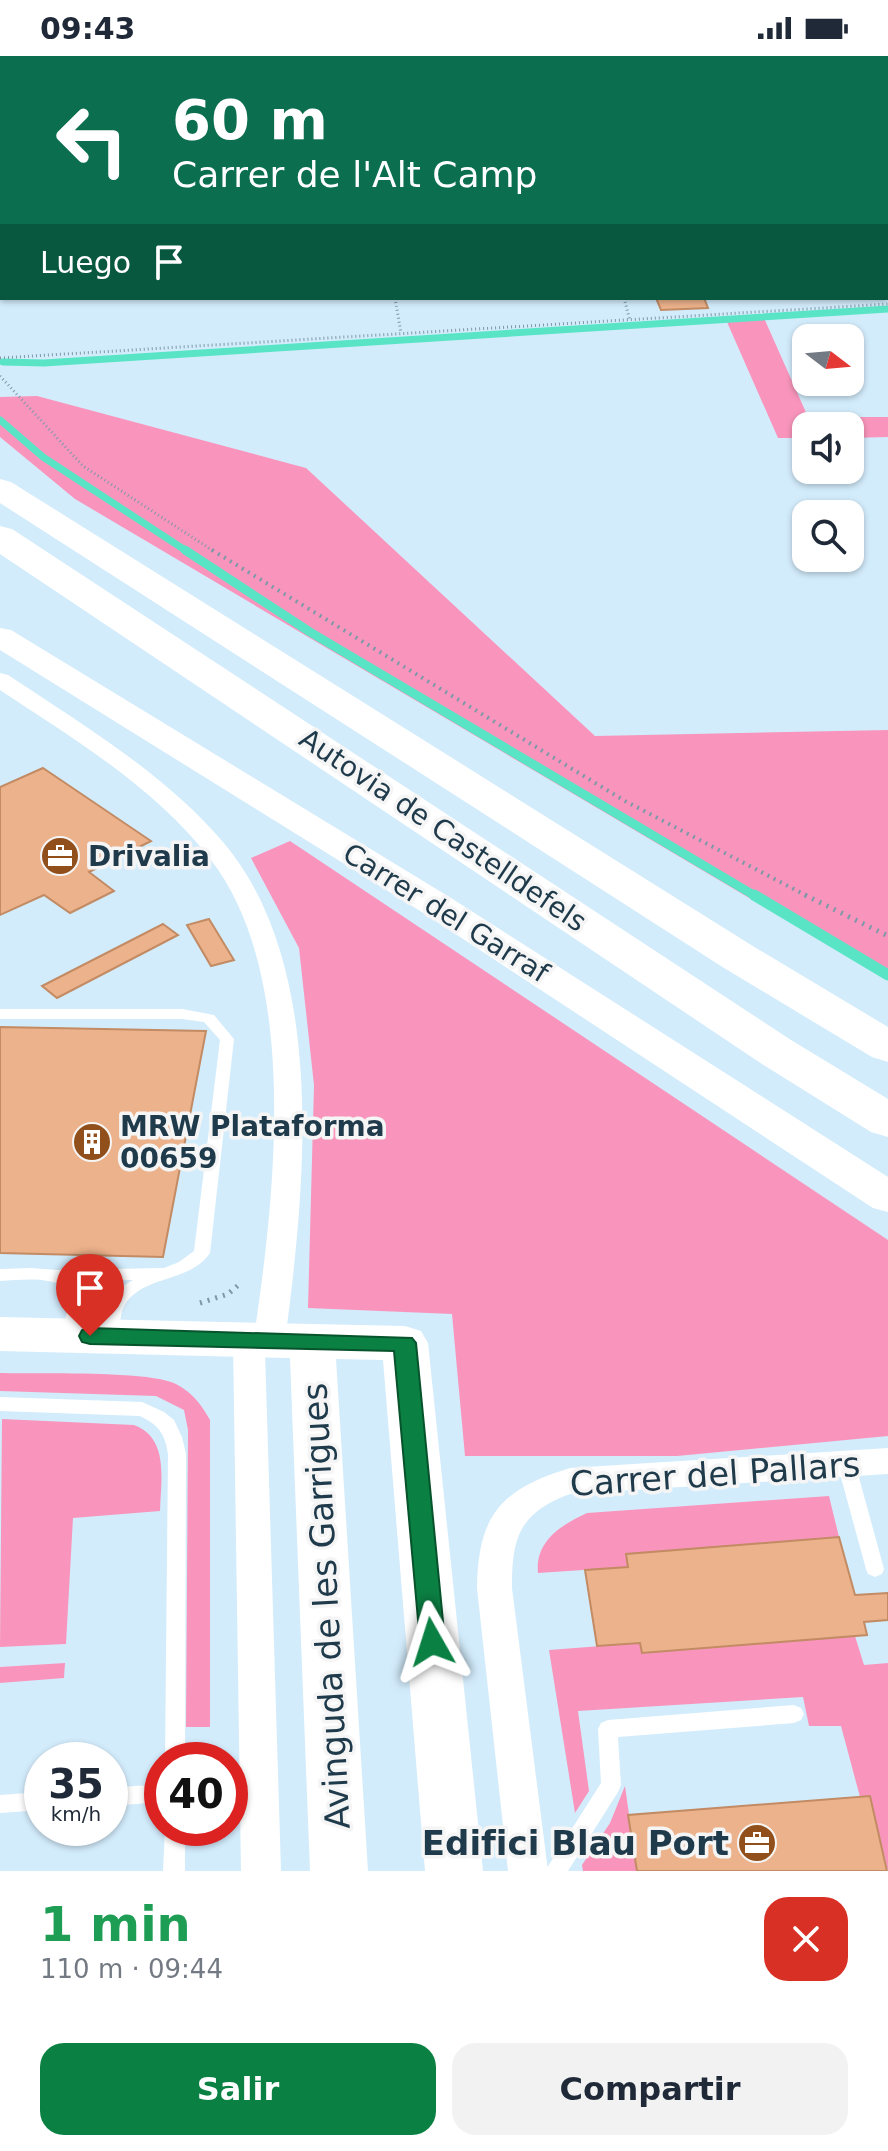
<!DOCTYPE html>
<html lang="es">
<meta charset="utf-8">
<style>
:root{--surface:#fff;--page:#f2f2f3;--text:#1f2937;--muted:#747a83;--accent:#0b8043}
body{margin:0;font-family:"DejaVu Sans",sans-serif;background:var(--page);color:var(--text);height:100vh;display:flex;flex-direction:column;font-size:30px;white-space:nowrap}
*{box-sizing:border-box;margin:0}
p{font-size:26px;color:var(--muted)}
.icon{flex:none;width:44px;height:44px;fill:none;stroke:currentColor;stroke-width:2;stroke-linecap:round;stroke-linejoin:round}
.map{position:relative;height:1815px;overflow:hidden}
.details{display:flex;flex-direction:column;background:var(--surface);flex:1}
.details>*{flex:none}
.top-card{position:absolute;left:0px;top:0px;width:888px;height:244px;box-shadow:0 2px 6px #0004;background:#0b6e4f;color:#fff;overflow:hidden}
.needle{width:52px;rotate:106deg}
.controls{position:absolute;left:792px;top:268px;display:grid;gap:16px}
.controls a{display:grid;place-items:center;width:72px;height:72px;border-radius:16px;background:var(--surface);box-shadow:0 2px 6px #0004;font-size:40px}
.speed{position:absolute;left:24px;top:1686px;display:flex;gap:16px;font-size:40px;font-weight:700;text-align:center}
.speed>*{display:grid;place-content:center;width:104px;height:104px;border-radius:50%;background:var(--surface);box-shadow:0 2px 6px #0004;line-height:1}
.speed small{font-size:20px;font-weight:400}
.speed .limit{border:12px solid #d22;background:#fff;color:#111}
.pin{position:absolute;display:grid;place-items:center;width:68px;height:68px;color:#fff;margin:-82px -34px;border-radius:50% 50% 50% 0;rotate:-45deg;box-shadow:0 0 8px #0007}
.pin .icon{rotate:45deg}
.me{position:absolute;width:88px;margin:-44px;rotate:354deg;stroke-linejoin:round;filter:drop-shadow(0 0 6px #0008)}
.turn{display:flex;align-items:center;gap:28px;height:168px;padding:0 40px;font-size:36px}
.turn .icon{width:104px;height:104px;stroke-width:2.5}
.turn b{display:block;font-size:56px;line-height:68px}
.then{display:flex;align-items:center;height:76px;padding:0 40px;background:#0003;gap:16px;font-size:30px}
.round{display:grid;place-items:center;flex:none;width:84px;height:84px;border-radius:24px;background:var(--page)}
.headline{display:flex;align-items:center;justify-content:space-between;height:136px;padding:0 40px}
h1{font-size:48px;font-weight:700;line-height:60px;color:#1e9e55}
.primary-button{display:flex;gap:16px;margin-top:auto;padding:16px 40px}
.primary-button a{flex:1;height:92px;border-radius:24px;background:var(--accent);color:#fff;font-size:32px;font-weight:700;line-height:92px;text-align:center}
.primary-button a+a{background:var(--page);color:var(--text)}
.status{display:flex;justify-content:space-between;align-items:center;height:56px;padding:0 40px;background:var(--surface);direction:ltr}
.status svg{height:22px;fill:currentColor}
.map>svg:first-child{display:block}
.green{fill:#f995bc}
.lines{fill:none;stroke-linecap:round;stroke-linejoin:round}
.stream-far2{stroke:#59e5c5;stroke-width:7}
.stream-far1{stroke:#59e5c5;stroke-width:9}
.stream{stroke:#59e5c5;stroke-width:11}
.building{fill:#ecb28b;stroke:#c28b64;stroke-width:2}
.path-far2{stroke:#7e98a8;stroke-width:3;stroke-dasharray:1 3;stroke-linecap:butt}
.path-far1{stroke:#7e98a8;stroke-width:4;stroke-dasharray:2 5;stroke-linecap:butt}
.path{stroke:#7e98a8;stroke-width:5;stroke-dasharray:2 6;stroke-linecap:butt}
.lane{fill:#fff;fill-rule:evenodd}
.street{fill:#fff;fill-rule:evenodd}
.secondary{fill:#fff;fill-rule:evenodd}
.highway{fill:#fff;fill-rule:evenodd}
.route{fill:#0b8043;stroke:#07532c;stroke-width:2}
.labels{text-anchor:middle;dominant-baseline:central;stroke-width:7;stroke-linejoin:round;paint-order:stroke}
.street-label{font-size:28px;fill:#1f3a4a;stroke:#f5f5f5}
.poi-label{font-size:28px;font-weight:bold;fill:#1f3a4a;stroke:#f5f5f5;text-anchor:start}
.near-street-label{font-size:34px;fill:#1f3a4a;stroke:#f5f5f5}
.near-poi-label{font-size:34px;font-weight:bold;fill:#1f3a4a;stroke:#f5f5f5;text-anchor:end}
</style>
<div class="status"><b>09:43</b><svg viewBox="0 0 49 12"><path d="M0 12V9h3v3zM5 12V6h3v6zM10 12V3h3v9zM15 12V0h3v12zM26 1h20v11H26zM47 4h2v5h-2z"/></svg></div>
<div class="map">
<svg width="888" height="1815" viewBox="0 0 888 1815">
<rect width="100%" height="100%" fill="#d3ecfc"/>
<g class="green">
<polygon points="764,262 808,361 888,361 888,381 850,382 850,370 806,370 806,382 778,382 727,266"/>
<polygon points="37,340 306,412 595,680 888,674 888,924 75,443 0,381 0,341"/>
<polygon points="290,785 888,1184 888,1380 677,1400 465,1400 452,1258 308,1252 314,1029 299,892 251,802"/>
<path d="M 0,1317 C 36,1318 149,1314 176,1328 C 193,1337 201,1348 210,1364 L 210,1671 L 186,1671 L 188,1374 L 184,1354 L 156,1340 L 0,1335 Z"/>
<path d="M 2,1363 L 134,1369 C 169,1382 161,1423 160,1455 L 73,1462 L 66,1588 L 0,1591 Z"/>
<path d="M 829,1440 L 839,1481 L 626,1498 L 628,1511 L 538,1517 C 535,1485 561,1469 587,1457 Z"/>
<polygon points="855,1580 864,1609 888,1607 888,1815 870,1741 860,1741 841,1670 809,1670 803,1641 578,1655 589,1735 575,1757 549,1594 640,1587 642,1597"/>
<polygon points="65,1607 64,1622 0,1627 0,1611"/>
<polygon points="625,1730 637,1815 583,1815 582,1809 610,1767"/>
</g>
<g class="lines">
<g class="stream-far2">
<polyline points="3,306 44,307 888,253"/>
<polyline points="0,364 43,401 188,496"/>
</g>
<polyline class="stream-far1" points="185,494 310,576 757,841"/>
<polyline class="stream" points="754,839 888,919"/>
</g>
<g class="building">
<polygon points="656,242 704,242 708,252 661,254"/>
<polygon points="43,712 151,785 89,816 114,835 70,857 44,839 0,859 0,731"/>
<polygon points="209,863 234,904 211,910 187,869"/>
<polygon points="163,868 178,879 57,942 42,930"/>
<polygon points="0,971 206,975 163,1201 0,1197"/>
<polygon points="839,1481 855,1539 888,1537 888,1564 864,1566 867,1579 642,1597 640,1587 597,1590 585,1514 628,1511 626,1498"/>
<polygon points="870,1740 887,1815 637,1815 628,1759"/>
</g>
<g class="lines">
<g class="path-far2">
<polyline points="886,44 888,48"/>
<polyline points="395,242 401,277"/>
<polyline points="624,242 630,265"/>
<polyline points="0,302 888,248"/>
<polyline points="0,320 83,410 215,496"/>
</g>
<polyline class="path-far1" points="212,494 625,745 809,841"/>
<g class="path">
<polyline points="805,839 888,880"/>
<polyline points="200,1247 228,1238 242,1226"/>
</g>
<g class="lane">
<path d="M 0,953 L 182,953 L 214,959 L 234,983 L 210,1197 C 191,1225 151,1219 129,1243 C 118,1253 122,1272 116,1284 L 110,1286 L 104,1284 C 95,1261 113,1234 133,1224 L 79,1225 C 90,1243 85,1265 76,1283 L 70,1285 L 64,1283 L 62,1279 L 69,1246 L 67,1232 C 48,1220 22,1224 0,1225 L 0,1213 L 31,1212 L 57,1214 L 164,1212 L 179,1206 L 194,1195 L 220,984 L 204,966 L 182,963 L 0,963 Z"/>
<path d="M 0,1341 L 142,1346 L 164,1356 L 174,1364 L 182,1381 L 186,1398 L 185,1704 L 165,1704 L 168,1398 C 165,1378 159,1369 140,1360 L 0,1355 Z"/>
<polygon points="846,1400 852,1402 855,1407 884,1513 882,1518 875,1521 868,1518 866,1513 837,1407 840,1402"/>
<polygon points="794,1649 801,1652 804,1658 801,1664 794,1667 618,1681 621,1729 618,1736 568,1815 545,1815 601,1727 598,1673 601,1667 608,1664"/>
<polygon points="259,1723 266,1725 269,1732 266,1739 230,1743 230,1725"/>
<polygon points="162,1728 162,1746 110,1750 110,1732"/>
<polygon points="42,1736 42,1754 0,1757 0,1739"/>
<polygon points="165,1772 185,1772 185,1815 163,1815"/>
</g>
<g class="street">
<path d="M 0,617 L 8,619 C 83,669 164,717 223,786 C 329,911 305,1133 285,1285 L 280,1293 L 265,1296 L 281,1815 L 241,1815 L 233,1284 L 238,1276 L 255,1274 C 275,1138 300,919 211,804 C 156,732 74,683 0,634 Z"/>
<path d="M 888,1392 L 888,1418 L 570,1438 C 519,1457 512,1481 512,1532 L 548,1815 L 508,1815 L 477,1532 C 478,1459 501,1433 570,1412 Z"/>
</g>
<g class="secondary">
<polygon points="0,572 11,574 451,842 888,1121 888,1156 873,1152 425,858 0,594"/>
<polygon points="0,1261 405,1270 421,1275 428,1287 483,1815 425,1815 383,1304 336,1303 368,1815 310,1815 290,1302 0,1295"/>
</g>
<g class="highway">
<polygon points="0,423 11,426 756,892 888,971 888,1006 872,1001 724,912 0,447"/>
<polygon points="0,470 12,473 791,984 888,1043 888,1081 871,1076 759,1006 0,498"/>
</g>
</g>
<polygon class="route" points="90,1272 412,1282 416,1287 445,1586 441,1593 432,1597 424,1593 420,1586 394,1295 90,1288 82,1286 79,1280 82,1274"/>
<defs>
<g id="office-disc" transform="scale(2)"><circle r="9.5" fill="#91501b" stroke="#f5f5f5"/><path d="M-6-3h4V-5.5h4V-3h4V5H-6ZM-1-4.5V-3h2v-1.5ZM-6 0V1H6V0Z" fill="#fff"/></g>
<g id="building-disc" transform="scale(2)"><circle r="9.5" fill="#91501b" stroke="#f5f5f5"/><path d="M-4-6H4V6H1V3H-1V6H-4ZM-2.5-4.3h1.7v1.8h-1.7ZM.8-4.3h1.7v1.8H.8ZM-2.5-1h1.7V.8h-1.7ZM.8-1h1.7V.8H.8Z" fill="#fff"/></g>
</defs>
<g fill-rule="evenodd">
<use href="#office-disc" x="60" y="800"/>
<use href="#building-disc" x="92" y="1086"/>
<use href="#office-disc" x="757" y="1787"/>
</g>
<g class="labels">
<g class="street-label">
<text transform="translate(443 774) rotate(34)">Autovia de Castelldefels</text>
<text transform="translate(446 857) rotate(32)">Carrer del Garraf</text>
</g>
<g class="poi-label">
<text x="88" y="800">Drivalia</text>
<text x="120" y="1070">MRW Plataforma<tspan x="120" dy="32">00659</tspan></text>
</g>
<g class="near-street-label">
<text transform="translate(715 1418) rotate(-4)">Carrer del Pallars</text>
<text transform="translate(326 1550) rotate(-93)">Avinguda de les Garrigues</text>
</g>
<g class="near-poi-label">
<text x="729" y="1787">Edifici Blau Port</text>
</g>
</g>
</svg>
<div class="controls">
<a><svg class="needle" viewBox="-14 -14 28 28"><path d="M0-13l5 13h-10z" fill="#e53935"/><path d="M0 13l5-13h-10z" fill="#747a83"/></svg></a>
<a><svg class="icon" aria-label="sound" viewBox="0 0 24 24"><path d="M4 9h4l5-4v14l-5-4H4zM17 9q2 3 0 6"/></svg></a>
<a><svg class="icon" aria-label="search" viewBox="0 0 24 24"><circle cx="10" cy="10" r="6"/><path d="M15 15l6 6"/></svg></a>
</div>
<div class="speed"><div>35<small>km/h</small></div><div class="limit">40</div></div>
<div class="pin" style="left:90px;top:1280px;background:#d93025"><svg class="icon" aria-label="arrive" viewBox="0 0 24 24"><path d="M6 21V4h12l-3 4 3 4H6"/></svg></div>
<svg class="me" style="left:432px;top:1586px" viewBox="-20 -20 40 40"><path d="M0-17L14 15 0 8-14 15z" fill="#0b8043" stroke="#fff" stroke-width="4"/></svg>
<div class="top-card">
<div class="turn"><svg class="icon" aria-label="left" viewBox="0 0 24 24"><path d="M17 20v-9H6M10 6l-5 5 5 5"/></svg><div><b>60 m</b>Carrer de l'Alt Camp</div></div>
<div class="then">Luego<svg class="icon" aria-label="arrive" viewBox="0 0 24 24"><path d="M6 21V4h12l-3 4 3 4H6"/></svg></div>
</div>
</div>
<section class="details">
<div class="headline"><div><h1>1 min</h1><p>110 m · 09:44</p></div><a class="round" style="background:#d93025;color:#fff"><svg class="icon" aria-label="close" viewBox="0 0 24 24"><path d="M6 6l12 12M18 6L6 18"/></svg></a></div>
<div class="primary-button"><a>Salir</a><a>Compartir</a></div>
</section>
